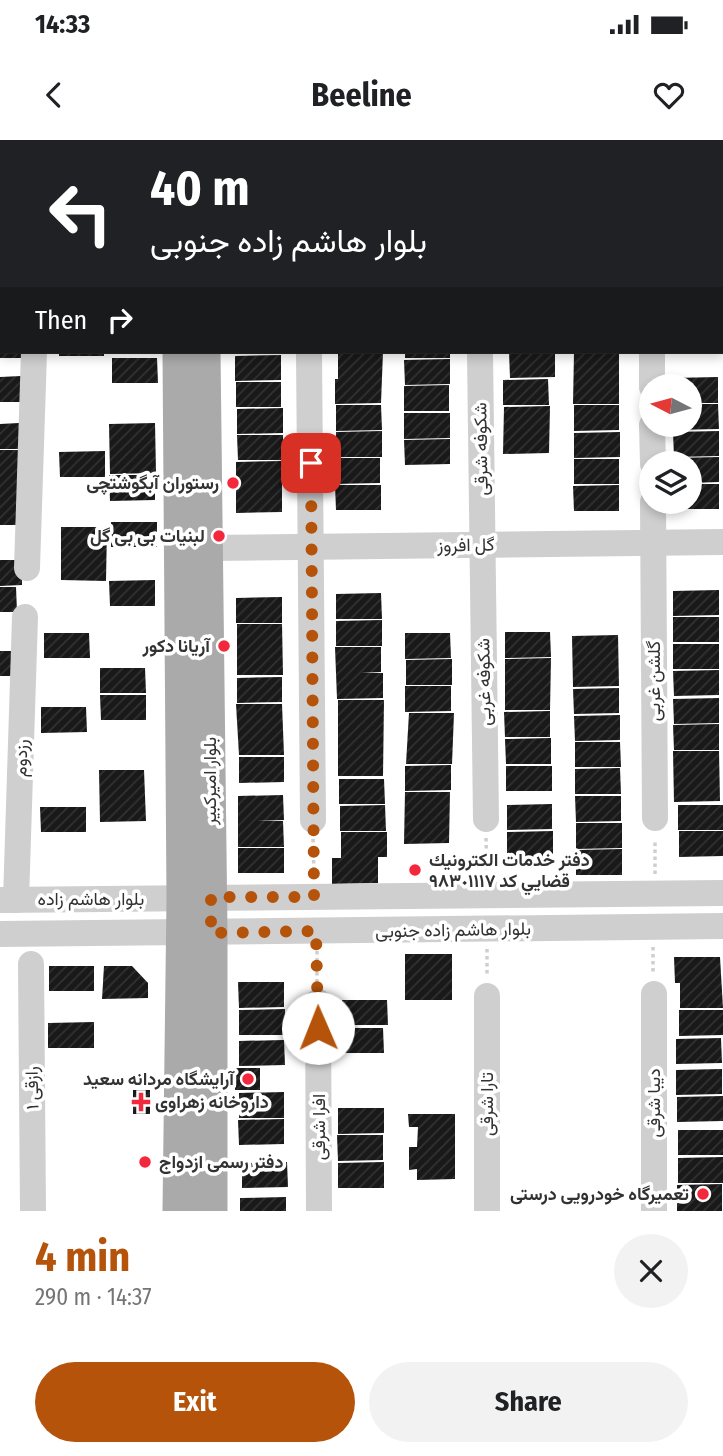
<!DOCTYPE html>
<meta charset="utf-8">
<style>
:root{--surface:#fff;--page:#f2f2f2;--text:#202124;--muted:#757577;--accent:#b45309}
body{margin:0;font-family:"Fira Sans Condensed",Vazirmatn,sans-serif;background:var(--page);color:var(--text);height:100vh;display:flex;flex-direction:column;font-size:26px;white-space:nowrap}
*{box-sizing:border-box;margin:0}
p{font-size:23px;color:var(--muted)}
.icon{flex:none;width:38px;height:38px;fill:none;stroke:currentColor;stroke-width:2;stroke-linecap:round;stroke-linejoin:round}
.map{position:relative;height:1071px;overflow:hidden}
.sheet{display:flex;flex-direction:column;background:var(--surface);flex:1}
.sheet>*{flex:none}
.hud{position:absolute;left:0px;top:0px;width:724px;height:214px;box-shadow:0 4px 10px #0003;background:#202124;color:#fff;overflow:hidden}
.needle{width:46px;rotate:276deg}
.fabs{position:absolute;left:639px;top:234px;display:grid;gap:14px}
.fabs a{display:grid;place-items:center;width:63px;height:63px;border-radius:50%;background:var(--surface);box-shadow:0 4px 10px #0003;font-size:35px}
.pin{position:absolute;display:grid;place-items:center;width:60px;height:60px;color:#fff;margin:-30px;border-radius:14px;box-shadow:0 4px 10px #0006}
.me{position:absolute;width:77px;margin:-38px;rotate:359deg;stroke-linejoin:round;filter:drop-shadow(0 0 5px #0008)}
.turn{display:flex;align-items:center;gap:24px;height:147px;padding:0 35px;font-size:32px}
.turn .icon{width:91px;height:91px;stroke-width:2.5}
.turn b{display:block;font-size:49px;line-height:60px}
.then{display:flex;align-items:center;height:66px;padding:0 35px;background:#0003;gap:14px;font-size:26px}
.round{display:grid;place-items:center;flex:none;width:74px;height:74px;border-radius:37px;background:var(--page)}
.headline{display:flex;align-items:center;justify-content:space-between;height:119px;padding:0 35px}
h1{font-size:42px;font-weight:700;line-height:52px;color:var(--accent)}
.action{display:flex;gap:14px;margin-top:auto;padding:14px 35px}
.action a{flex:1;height:80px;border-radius:42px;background:var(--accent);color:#fff;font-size:28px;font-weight:700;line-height:80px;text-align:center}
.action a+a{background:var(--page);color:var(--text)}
.status{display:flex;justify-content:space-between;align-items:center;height:49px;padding:0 35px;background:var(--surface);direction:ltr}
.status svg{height:19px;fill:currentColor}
header{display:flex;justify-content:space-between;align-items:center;height:91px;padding:0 35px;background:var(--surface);font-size:32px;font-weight:700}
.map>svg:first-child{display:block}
.park{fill:#e8efdf}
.building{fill:url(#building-hatch)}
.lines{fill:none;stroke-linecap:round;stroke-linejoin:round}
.path{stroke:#cfcfcf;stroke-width:3.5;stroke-dasharray:3.5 3.5;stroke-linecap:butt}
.minor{stroke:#cfcfcf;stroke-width:26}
.major{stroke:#aaa;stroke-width:33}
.route{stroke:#b45309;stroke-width:12;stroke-dasharray:0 21.6}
.poi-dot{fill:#f4283c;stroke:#fff;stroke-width:2.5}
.labels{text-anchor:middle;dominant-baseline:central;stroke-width:7;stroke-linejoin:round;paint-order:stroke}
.street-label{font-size:18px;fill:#323232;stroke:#fff}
.poi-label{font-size:18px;font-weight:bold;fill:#323232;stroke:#fff;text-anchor:end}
</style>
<div class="status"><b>14:33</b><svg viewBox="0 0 49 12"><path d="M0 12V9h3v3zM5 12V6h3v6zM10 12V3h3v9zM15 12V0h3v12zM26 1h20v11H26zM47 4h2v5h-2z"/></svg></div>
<header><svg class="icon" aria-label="back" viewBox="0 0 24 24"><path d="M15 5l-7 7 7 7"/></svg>Beeline<svg class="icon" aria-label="heart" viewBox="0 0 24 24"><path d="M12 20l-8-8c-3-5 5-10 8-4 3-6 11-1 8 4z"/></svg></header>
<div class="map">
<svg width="723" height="1071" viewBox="0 0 723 1071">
<defs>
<pattern id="building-hatch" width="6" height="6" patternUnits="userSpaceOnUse" patternTransform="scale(1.75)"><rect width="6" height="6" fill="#191919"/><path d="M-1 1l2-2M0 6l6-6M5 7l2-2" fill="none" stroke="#323232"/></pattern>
</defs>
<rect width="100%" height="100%" fill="#fff"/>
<rect class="park" x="222" y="0" width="321" height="2"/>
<g class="building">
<rect x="0" y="212" width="21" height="6"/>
<rect x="59" y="212" width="45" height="4"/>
<polygon points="340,212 383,212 381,263 335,264 335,239 338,239 338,214"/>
<rect x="405" y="212" width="45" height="6"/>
<polygon points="509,212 555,212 555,237 510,238"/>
<polygon points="574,212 619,212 619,264 573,264"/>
<polygon points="281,215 281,240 235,241 235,216"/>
<polygon points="112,218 157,218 158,243 112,243"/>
<polygon points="450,219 450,244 405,245 404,220"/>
<polygon points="21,236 22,262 0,262 0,237"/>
<polygon points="718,237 718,263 690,263 690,247 673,247 672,238"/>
<polygon points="548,239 549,265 503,265 503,240"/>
<rect x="236" y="242" width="45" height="25"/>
<polygon points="449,245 449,271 404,271 404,246"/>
<polygon points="690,264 718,264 719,289 673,290 673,285 690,285"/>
<polygon points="336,265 381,265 382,290 336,291"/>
<polygon points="574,265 619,265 619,290 574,291"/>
<polygon points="550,266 549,313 503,314 504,267"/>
<polygon points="283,268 283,293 237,294 237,269"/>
<polygon points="404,273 450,273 450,298 404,299"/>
<polygon points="19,283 20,309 0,309 0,284"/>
<polygon points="155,283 156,333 110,334 109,284"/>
<polygon points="382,291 382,317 336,317 336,292"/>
<polygon points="719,291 719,316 674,317 673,292"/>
<polygon points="620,292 620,317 574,318 574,293"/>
<polygon points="237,295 283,295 283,320 238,320"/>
<polygon points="450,299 450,324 405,325 404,300"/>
<polygon points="0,310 20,310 21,385 0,385"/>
<polygon points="105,311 105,337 60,337 59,312"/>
<polygon points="719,317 719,342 690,343 690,324 673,324 673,318"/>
<polygon points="334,318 380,318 380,343 334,344"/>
<rect x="574" y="319" width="45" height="25"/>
<polygon points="282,321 282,372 236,373 236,322"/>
<polygon points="109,335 155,335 155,360 110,361"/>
<polygon points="690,344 719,344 719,369 674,369 674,362 690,362"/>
<polygon points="335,345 381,345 381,370 336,370"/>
<polygon points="619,345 619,371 574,371 573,346"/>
<rect x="111" y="382" width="46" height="25"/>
<polygon points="61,387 107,387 106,441 61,440"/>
<polygon points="0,420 22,420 22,445 0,446"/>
<polygon points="155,440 155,466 110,466 109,441"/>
<polygon points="0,447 16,447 17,472 0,472"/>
<polygon points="719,450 719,475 673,476 673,451"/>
<polygon points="381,453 382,479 336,479 336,454"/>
<polygon points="282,457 282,483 236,483 236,458"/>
<rect x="673" y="477" width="46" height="25"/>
<polygon points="382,480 382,506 336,506 336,481"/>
<polygon points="237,484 282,484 283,535 237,535"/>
<polygon points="505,492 550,492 551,517 505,518"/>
<polygon points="44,493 89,493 90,518 44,518"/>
<polygon points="405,493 450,493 451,518 405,519"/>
<polygon points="618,495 619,546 573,547 572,496"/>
<rect x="673" y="504" width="46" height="25"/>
<polygon points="335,507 381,507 381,532 361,533 383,533 383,558 337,559"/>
<rect x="0" y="511" width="15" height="25"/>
<polygon points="551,518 550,570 505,570 505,519"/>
<polygon points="452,519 452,545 406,545 406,520"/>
<polygon points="100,528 145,528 146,553 100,553"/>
<polygon points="719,530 719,555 674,556 673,531"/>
<polygon points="282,537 282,562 237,563 237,538"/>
<polygon points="405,546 451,546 451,571 405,572"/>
<polygon points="619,548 619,573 574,574 573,549"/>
<polygon points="100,555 146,555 146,580 101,580"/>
<polygon points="719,558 719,583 674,584 673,559"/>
<polygon points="338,560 384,560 383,636 338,636"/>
<polygon points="236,564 282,564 284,615 239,615"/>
<polygon points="41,567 86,567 87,592 41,593"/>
<polygon points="550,571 550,597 505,597 504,572"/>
<polygon points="409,573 454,573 452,624 406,624"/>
<polygon points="620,575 620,600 575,601 574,576"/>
<polygon points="719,584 719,610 674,610 673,585"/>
<polygon points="551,598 551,624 506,624 505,599"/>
<polygon points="575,602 620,602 621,627 575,627"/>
<polygon points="673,611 719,611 720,661 674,662"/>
<polygon points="239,617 284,617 284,642 239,643"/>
<polygon points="451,625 451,650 405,651 405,626"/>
<rect x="506" y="626" width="46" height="25"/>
<polygon points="620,628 621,654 575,654 575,629"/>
<polygon points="99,630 144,630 146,681 100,682"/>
<polygon points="339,639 384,639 385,664 339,664"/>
<polygon points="405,652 450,652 449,703 404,704"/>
<polygon points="283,655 284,680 257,681 283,681 284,707 238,707 238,656"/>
<polygon points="575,656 621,656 621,681 576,682"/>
<polygon points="552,664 552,689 507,690 507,665"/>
<polygon points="385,665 386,691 340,691 340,666"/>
<rect x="678" y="665" width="45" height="25"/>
<polygon points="40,667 86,667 86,692 41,692"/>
<polygon points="576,683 622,683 622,708 576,709"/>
<polygon points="553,691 553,717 507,717 507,692"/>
<polygon points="679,691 723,691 723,716 679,717"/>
<polygon points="341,692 387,692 387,717 378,717 378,743 332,744 332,718 341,718"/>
<rect x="238" y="708" width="46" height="25"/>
<polygon points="622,709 622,735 576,735 576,710"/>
<rect x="405" y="814" width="47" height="46"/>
<polygon points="674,817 720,817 723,868 680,868 680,843 675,843"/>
<rect x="49" y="826" width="45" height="25"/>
<polygon points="104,826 132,826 148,843 148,858 102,859"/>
<polygon points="238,842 284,842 284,867 239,868"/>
<polygon points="342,860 387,860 388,885 342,885"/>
<polygon points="285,869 285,895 239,895 239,870"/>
<polygon points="679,870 723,870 723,895 679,896"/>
<polygon points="94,882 94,908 48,908 48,883"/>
<polygon points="338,888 383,888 384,913 338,913"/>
<polygon points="721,898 722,923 676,924 676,899"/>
<polygon points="284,900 285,925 239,926 239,901"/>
<rect x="235" y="928" width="25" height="22"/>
<polygon points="722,929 722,954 676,955 676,930"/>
<rect x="133" y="950" width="17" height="24"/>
<polygon points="284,952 284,978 239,978 239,953"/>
<polygon points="723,956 723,981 677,982 677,957"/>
<polygon points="338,968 384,968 384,993 338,994"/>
<polygon points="408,974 455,974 455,1039 417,1040 417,1029 409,1030 409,1007 417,1007 418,987 409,987"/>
<polygon points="284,979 284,1004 239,1005 238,980"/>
<rect x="678" y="990" width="45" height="25"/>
<polygon points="337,995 383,995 383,1020 338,1021"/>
<polygon points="723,1017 723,1043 678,1043 678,1018"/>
<polygon points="287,1022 288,1047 242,1048 242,1023"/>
<polygon points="384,1022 384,1048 338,1048 338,1023"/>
<polygon points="722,1044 722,1071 677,1071 677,1045"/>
<polygon points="286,1057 286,1071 240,1071 240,1058"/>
</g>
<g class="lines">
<g class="path">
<polyline points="486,698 487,736"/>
<polyline points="313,699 314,737"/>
<polyline points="655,734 655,700"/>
<polyline points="653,807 653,834"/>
<polyline points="487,809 487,837"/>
<polyline points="317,811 317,842"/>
</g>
<g class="minor">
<polyline points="37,2 37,0"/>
<polyline points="0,153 2,153"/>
<polyline points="309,212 313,680"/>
<polyline points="480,212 486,679"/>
<polyline points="652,212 652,247"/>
<polyline points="652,285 653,324"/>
<polyline points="653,362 655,678"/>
<polyline points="208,408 723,402"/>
<polyline points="27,428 34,212"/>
<polyline points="0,760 723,753"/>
<polyline points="16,760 25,477"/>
<polyline points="0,794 723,786"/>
<polyline points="31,824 33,1071"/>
<polyline points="654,854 654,1071"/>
<polyline points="318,862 319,1071"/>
<polyline points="487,1071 487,856"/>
</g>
<g class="major">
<polyline points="177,0 177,2"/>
<polyline points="204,2 204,0"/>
<polyline points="204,212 211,793 211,1071"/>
<polyline points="179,1071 183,758 179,212"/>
</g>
</g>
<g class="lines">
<polyline class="route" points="311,323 314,757 211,757 211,793 316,791 318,888"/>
</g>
<g class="poi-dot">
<circle cx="233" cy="343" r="7"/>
<circle cx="219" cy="396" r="7"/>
<circle cx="224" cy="506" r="7"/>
<circle cx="415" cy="730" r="7"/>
<circle cx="248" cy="939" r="7"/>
<path d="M137.5 951.5h7v7h7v7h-7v7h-7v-7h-7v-7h7z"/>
<circle cx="145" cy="1022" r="7"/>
<circle cx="703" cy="1054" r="7"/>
</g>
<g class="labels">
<g class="street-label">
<text transform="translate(481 309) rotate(-91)">شکوفه شرقی</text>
<text transform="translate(466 405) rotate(-1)">گل افروز</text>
<text transform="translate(654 541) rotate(-90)">گلشن غربی</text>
<text transform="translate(484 542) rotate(-91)">شکوفه غربی</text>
<text transform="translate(21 618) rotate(-88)">رزدوم</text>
<text transform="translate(210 641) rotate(-90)">بلوار امیرکبیر</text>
<text x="91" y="759">بلوار هاشم زاده</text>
<text transform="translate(453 790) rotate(-1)">بلوار هاشم زاده جنوبی</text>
<text transform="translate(32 948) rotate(-91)">رازقی ۱</text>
<text transform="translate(654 963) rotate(-90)">دیبا شرقی</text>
<text transform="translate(487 964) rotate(-90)">تارا شرقی</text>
<text transform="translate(319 987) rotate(-90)">افرا شرقی</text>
</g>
<g class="poi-label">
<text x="219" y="343">رستوران آبگوشتچی</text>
<text x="205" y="396">لبنیات بی بی گل</text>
<text x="210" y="506">آریانا دکور</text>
<text x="429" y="720" text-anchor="start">دفتر خدمات الكترونيك<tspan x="429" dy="21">قضايي كد ٩٨٣٠١١١٧</tspan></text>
<text x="234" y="939">آرایشگاه مردانه سعید</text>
<text x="155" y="962" text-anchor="start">داروخانه زهراوی</text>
<text x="159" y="1022" text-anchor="start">دفتر رسمی ازدواج</text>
<text x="689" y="1054">تعمیرگاه خودرویی درستی</text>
</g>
</g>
</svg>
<div class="fabs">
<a><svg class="needle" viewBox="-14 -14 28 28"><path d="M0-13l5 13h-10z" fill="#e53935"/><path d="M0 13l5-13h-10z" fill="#757577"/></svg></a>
<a><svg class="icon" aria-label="layers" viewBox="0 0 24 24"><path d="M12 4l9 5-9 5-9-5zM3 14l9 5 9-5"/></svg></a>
</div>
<div class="pin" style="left:311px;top:323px;background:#d93025"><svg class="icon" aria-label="arrive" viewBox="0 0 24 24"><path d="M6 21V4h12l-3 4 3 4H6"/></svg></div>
<svg class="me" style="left:318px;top:888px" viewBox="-20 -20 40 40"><circle r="19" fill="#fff"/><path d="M0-13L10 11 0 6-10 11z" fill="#b45309"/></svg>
<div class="hud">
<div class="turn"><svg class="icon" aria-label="left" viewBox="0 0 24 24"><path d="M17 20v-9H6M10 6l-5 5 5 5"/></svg><div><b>40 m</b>بلوار هاشم زاده جنوبی</div></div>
<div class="then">Then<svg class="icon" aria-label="right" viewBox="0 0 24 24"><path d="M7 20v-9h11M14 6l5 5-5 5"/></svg></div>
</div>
</div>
<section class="sheet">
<div class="headline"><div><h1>4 min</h1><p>290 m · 14:37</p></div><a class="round"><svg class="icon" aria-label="close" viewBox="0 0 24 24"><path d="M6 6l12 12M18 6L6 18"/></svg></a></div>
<div class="action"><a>Exit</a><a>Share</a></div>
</section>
